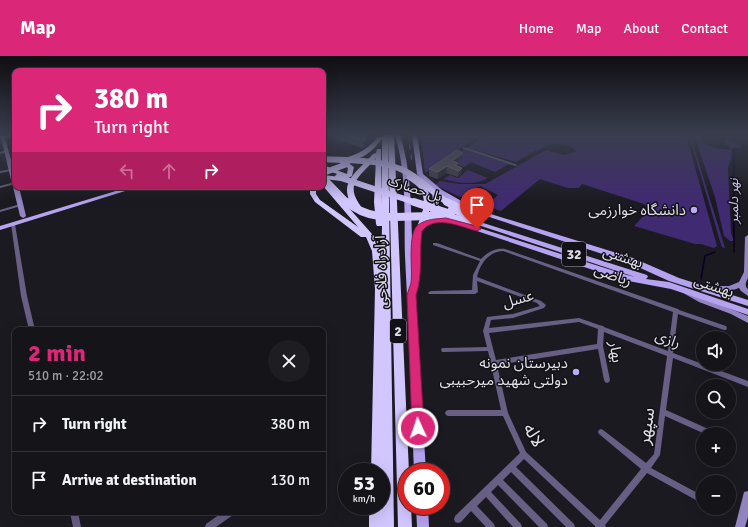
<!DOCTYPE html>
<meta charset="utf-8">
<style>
:root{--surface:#141419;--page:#1d1d22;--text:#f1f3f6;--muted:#9d9ea2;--line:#333338;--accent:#db2777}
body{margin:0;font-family:Signika,"Noto Sans Arabic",sans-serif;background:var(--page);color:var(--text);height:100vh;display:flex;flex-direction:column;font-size:15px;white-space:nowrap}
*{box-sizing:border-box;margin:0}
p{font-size:13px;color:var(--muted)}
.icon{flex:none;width:22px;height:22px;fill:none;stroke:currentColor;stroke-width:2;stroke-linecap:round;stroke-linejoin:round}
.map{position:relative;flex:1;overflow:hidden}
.panel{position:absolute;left:12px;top:271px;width:314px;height:188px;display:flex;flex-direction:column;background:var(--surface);border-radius:8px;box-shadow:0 4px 16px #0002,0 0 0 1px var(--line)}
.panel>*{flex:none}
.guide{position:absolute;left:12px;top:12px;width:314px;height:122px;border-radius:8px;box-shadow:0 4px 16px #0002,0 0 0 1px var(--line);background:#db2777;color:#fff;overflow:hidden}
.buttons{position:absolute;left:696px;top:275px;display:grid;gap:8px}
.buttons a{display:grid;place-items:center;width:40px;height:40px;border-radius:50%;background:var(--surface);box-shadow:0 4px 16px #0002,0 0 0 1px var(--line);font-size:20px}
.speed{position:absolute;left:338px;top:407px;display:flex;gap:8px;font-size:20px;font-weight:700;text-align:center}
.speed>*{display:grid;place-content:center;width:52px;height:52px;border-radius:50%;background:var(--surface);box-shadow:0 4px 16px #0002,0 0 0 1px var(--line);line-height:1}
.speed small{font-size:10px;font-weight:400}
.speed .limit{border:6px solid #d22;background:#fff;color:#111}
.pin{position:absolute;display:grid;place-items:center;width:34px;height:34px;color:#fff;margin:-41px -17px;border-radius:50% 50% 50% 0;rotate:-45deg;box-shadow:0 0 4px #0007}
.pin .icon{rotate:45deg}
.me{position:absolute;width:44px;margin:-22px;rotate:357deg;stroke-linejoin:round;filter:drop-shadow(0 0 3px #0008)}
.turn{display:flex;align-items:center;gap:14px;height:84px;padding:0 16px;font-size:18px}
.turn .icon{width:52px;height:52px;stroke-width:2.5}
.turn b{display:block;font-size:28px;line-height:34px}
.lanes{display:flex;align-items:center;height:38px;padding:0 16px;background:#0003;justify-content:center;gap:20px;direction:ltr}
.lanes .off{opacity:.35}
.round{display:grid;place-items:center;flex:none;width:42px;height:42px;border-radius:21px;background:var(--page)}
.summary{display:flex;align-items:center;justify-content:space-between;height:68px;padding:0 16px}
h1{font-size:24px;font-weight:800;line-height:30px;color:var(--accent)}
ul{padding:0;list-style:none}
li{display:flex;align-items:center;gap:12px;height:56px;padding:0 16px;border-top:1px solid var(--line)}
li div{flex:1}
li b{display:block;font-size:15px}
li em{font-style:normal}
header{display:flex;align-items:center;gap:24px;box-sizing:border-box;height:56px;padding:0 20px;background:var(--accent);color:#fff}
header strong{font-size:19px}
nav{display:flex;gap:22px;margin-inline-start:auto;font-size:14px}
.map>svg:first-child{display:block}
.green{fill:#402a71}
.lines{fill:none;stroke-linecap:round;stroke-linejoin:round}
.stream-far1{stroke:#0b0022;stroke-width:1}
.stream{stroke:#0b0022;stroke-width:1.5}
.street{fill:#675f84;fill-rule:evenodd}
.secondary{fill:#9385c1;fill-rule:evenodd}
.primary{fill:#b5a3f0;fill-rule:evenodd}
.highway{fill:#d1c6fe;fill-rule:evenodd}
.rail{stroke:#818086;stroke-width:1;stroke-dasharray:5 5;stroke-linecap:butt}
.highway-bridge-far1{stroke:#d1c6fe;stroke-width:6}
.highway-bridge{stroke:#d1c6fe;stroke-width:8}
.wall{fill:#44424b}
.shaded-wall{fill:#2c2b33}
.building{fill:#55535b;stroke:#6b6971}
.route{fill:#db2777;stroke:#8e194d}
.poi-dot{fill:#bbaaf6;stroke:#121118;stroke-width:1.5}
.labels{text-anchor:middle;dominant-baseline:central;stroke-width:3;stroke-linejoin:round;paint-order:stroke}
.far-street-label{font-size:13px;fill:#e1e0e5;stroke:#121118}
.far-water-label{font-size:13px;font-style:italic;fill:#d0c7f5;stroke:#121118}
.shield{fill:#121118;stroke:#a3a2a8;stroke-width:1}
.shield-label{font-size:14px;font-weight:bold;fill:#e1e0e5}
.poi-label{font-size:15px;fill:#e1e0e5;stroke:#121118;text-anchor:end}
.street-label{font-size:15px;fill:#e1e0e5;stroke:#121118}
.near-street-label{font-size:18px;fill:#e1e0e5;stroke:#121118}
</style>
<header>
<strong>Map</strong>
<nav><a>Home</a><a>Map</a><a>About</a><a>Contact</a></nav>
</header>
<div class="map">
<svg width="748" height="471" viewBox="0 0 748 471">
<rect width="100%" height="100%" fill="#1b1a21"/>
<g class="green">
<polygon points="421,79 480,79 425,117"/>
<path d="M 485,79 L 686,79 L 717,190 L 714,192 L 701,188 L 695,188 L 634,170 L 650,153 L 644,148 L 582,128 L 579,132 L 568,132 L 540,123 L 501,155 L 486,150 L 498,139 L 480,130 L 460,141 L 435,129 L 440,125 L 459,128 L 485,128 L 546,94 L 564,99 L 576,96 L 575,94 C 558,77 532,98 516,106 L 468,92 Z"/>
<polygon points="689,79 691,81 725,192 722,191 719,182"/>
<polygon points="694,79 700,79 703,87 715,92 730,94 729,89 725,88 725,83 741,89 741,92 732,91 731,102 728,112 731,177 734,185 730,185 724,180 715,141"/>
<polygon points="464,94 509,108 495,116 471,106 464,111 446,105"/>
<path d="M 468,114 L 488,122 C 474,130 458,127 443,123 L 450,119 L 458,122 Z"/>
</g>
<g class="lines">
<polyline class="stream-far1" points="734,93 734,147"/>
<g class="stream">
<polyline points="734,146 734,196"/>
<polyline points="701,223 705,200 715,196"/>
</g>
<g class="street">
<polygon points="463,91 465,91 518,109 515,110 463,93"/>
<polygon points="7,94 8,94 8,96 0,98 0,96"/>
<polygon points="11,113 13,114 12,115 0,117 0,115"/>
<polygon points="15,126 15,128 0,132 0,130"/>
<polygon points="20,148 22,149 21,150 0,156 0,154"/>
<polygon points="12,167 14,167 15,168 27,240 35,274 29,274 21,240 11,168"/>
<path d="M 433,187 L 437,187 L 481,203 C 488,196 495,192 505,193 L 675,252 L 678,253 L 679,254 L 726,270 L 727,272 L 726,274 L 724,274 L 678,258 L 673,297 L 748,325 L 748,331 L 673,302 L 666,354 L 715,376 L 716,378 L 705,378 L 665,360 L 660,399 L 651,412 L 703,440 L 703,448 L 647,417 L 605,469 L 606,471 L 595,471 L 595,470 L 524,403 L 516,411 L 574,468 L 575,471 L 566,471 L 511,416 L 503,424 L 547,468 L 548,471 L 539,471 L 498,429 L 491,436 L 521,468 L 522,471 L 513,471 L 486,441 L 477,450 L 494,468 L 495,471 L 486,471 L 471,455 L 461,466 L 458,467 L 455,466 L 454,463 L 455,460 L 520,397 L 503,360 L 448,360 L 446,359 L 445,357 L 446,355 L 448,354 L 501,354 L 488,295 L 444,296 L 442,296 L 441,294 L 442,292 L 444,292 L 487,291 L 483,275 L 487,261 L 513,258 L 540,250 L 537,247 L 477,225 L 478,236 L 475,238 L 429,238 L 428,237 L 429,236 L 431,235 L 472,234 L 473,219 L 480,205 L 433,189 ZM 503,195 L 673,256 L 668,295 L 604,271 L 603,270 L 599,269 L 579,262 L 489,272 L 491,264 L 513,262 L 544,252 L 546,249 L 541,245 L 477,221 C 480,208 488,196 503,195 ZM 579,266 L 598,273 L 597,288 L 496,304 L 489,277 ZM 604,276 L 667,300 L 654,398 L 646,407 L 603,374 L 601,373 L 599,374 L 598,376 L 599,378 L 641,413 L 600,464 L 526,396 L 508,357 L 497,309 L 598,293 L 604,324 L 605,326 L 607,327 L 609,326 L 610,324 L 603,290 Z"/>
<polygon points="713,452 724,452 726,455 725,458 722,459 714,455"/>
<polygon points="70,456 78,456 81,471 73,471"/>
<polygon points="223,456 234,456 233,459 216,471 205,471 206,468"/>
</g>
<g class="secondary">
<polygon points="15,79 15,81 5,82 15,118 15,130 12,128 1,82 0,82 0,80"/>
<polygon points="15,130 15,131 19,131 26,160 25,161 23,162 20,160 13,131"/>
<path d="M 748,179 L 748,222 C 746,226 744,230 748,233 L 748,240 L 741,235 L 739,232 L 730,235 L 703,234 L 702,232 L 703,230 L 729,230 L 739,226 L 744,216 L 745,181 Z"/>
<polygon points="687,233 704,242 743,258 748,260 748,267 731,258 699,246 685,238 683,236"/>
<polygon points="748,435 748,461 745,471 735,471 743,440 744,436"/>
</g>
<g class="primary">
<path d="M 395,79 L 400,79 C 411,113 411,148 412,184 C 416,162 433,161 451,163 L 627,219 L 635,221 L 475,168 L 475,166 L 477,165 L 647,219 L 648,221 L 646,223 L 669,226 L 748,253 L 748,259 L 671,233 L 623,224 L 456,168 C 412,159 418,186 419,218 L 418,220 L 414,220 L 426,416 L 414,416 C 411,344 409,272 405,200 C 404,159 407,119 395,79 Z"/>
<polygon points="412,79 417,79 423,118 442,134 465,147 481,155 633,202 679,222 748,244 748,250 669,225 627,206 477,157 453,146 438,137 439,150 434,159 430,159 429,158 433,150 432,133 417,118"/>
<polygon points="129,131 138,131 0,174 0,170"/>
<polygon points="416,450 428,450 429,471 417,471"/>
</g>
<g class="highway">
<path d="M 382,79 L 388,79 L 394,471 L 369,471 L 369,450 L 381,450 L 381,416 L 371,416 L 375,233 L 372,195 L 366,181 L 361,181 L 315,146 L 310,138 L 310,131 L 316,131 L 316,138 L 320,144 L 358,171 L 323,130 L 323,124 L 325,125 L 372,178 L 380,195 L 381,210 L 382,170 L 377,170 L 376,168 L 374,146 L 376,102 C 359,122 343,128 363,153 L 362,155 L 356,155 C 335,128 355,118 373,98 L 376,97 L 377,93 L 381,93 L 382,148 L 382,83 C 373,95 361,106 344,104 L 354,111 L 352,120 L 342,125 L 323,123 L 323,119 L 341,121 L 343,120 L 323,113 L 323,109 L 347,118 L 348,112 L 337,105 L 337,103 L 344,104 L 344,102 C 359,98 368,93 378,81 L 382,81 Z"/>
<polygon points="388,79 394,79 409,416 407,416 407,450 411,450 412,471 398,471"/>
<path d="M 409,119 C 430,126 434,144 427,163 C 426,168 426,172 421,173 L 417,171 C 422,158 429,143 418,131 C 414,127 409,125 406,121 Z"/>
</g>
<polyline class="rail" points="408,79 412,106"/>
<g class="highway-bridge-far1">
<path d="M 323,103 C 354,105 388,102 415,121 C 427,129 436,140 449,147"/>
<polyline points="323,117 347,108"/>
<polyline points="323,121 348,147"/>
<polyline points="338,121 417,147"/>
</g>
<g class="highway-bridge">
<path d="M 347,146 C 372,168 404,159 434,160 C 448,161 463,164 477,167"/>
<polyline points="414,146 451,158"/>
<polyline points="447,146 459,152"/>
<polyline points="452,153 469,159"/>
</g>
</g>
<g class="wall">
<polygon points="323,79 366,79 365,91 363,92"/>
<polygon points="462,103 457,107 458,107 457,110 462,112 461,118 458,121 446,117 438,123 429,120 429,113"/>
</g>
<g class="shaded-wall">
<polygon points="365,79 366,79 365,91 363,92 363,85"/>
<polygon points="463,97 462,103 451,112 452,105"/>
<polygon points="447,110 446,117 438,123 438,116"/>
<polygon points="462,112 461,118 458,121 459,115"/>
</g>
<g class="building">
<polygon points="344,79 365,79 365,84 363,85"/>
<polygon points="457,94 463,97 452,105 458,107 455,109 462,112 459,115 447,110 438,116 429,113"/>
</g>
<linearGradient id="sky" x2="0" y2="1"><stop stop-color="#0f0e12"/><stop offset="0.54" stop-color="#393e4e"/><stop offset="1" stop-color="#393e4e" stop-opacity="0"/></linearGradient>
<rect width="748" height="145" fill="url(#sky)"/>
<path class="route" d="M 446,162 L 480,171 L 481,173 L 477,175 C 461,171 435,158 422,175 C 419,196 423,219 416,239 L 424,372 L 422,376 L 418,377 L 414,376 L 412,372 L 407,239 C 408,235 410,231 411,227 C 413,213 407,178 418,169 C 426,163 436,163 446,162 Z"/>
<g class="poi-dot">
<circle cx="694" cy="154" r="4"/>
<circle cx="576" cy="316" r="4"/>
</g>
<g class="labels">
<g class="far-street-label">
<text transform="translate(415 133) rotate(18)">پل حصارک</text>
</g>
<g class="far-water-label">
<text transform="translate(734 145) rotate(-90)">نهر دلمبر</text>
</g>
<g class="shield">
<rect x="562" y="186" width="24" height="24" rx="3"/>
<rect x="390" y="263" width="16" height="24" rx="3"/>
</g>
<g class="shield-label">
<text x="574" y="198">32</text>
<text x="398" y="275">2</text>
</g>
<g class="poi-label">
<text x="686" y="154">دانشگاه خوارزمی</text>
<text x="568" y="307">دبیرستان نمونه<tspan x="568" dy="17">دولتی شهید میرحبیبی</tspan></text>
</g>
<g class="street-label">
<text transform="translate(623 201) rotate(18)">بهشتى</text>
<text transform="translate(381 216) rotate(-92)">آزادراه فلاحی</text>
<text transform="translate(613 219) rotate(20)">ریاضی</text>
<text transform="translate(714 230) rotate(19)">بهشتی</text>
<text transform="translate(518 243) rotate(-16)">عسل</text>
<text transform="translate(668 283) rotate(21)">رازی</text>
<text transform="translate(616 296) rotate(82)">بهار</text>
</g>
<g class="near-street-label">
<text transform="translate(646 370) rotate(-82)">سپهر</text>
<text transform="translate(534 379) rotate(60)">لاله</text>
</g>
</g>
</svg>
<div class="buttons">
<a><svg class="icon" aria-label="sound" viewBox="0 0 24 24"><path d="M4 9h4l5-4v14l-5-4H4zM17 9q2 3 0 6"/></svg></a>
<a><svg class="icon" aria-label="search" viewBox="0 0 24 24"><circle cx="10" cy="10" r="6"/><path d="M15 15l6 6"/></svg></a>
<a>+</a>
<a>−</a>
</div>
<div class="speed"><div>53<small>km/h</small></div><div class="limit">60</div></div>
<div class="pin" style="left:477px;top:173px;background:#d93025"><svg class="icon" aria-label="arrive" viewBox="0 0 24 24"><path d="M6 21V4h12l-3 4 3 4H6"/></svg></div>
<svg class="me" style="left:418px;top:372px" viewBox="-20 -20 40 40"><circle r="17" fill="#db2777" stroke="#fff" stroke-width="3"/><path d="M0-11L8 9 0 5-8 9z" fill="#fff"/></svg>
<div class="guide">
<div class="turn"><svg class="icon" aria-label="right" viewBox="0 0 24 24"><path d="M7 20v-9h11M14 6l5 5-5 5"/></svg><div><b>380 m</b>Turn right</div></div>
<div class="lanes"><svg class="icon off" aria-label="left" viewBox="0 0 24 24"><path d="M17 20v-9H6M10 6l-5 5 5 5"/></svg><svg class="icon off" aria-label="ahead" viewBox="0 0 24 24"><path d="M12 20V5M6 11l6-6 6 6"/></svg><svg class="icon" aria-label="right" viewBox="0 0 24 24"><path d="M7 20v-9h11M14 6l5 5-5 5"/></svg></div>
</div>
<section class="panel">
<div class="summary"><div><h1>2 min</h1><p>510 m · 22:02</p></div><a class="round"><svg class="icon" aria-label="close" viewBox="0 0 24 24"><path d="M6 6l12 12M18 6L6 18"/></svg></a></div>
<ul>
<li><svg class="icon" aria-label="right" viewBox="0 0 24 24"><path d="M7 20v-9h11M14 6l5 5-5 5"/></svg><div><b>Turn right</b></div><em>380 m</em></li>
<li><svg class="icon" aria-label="arrive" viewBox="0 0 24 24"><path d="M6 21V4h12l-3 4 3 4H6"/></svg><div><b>Arrive at destination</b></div><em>130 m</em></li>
</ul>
</section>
</div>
